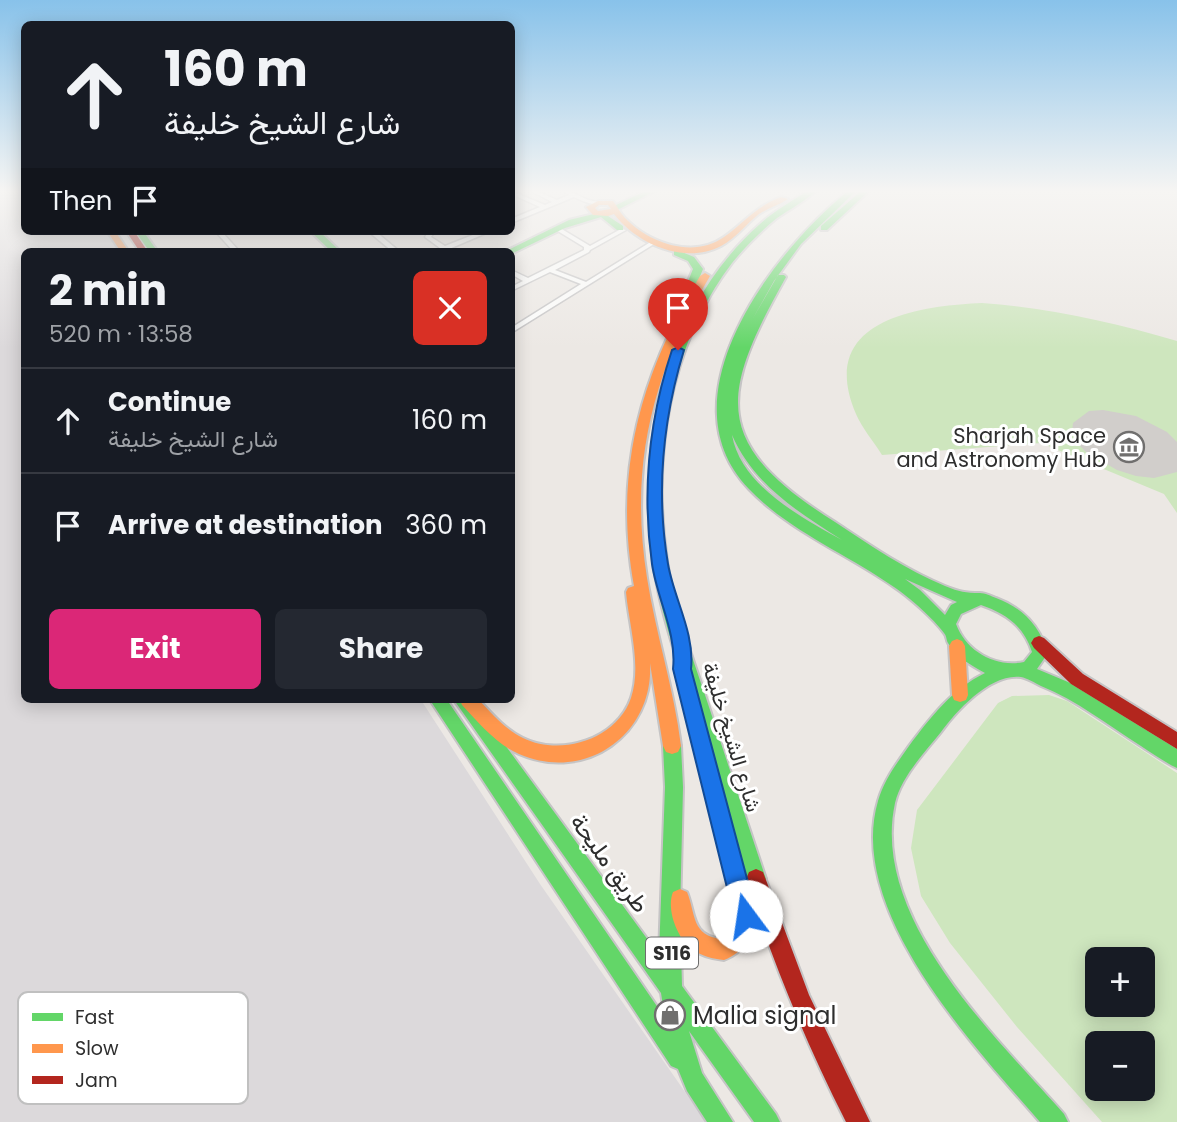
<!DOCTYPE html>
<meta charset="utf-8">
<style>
:root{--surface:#171b24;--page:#242831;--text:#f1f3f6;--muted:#9ea1a6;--line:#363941;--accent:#db2777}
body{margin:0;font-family:Poppins,Vazirmatn,sans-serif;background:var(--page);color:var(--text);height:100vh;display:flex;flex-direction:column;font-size:26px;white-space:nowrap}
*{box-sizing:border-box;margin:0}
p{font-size:23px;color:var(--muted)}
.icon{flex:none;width:38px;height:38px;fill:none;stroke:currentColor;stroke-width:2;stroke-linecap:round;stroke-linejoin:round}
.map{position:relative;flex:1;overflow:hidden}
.drawer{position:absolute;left:21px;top:248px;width:494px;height:455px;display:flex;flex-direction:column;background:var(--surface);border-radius:10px;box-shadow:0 4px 18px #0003}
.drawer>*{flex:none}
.hud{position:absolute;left:21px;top:21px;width:494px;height:214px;border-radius:10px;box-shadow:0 4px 18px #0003;background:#171b24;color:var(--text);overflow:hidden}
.controls{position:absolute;left:1085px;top:947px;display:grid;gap:14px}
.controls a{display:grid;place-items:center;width:70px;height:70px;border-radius:10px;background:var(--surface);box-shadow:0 4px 18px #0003;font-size:35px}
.pin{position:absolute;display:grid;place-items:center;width:60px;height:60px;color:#fff;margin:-72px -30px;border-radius:50% 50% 50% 0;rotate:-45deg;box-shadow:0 0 7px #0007}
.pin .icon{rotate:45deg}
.me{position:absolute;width:77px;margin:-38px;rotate:346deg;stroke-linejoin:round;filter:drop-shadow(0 0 5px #0008)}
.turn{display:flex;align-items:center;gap:24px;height:147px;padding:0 28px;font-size:32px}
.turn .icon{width:91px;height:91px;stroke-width:2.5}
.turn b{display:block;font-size:49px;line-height:60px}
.then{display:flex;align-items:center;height:66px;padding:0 28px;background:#0003;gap:14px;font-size:26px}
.round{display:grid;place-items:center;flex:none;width:74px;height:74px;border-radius:10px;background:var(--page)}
.headline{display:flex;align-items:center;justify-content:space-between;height:119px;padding:0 28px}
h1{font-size:42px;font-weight:700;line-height:52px}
.button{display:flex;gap:14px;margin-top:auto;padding:14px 28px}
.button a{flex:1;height:80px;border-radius:10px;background:var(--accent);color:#fff;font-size:28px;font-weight:700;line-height:80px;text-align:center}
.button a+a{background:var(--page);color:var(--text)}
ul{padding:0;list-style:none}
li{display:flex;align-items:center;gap:21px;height:105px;padding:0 28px;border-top:2px solid var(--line)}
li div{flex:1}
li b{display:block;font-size:26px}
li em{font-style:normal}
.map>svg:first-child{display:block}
.industrial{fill:#dcd9db}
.green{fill:#cee6be;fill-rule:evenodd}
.building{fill:#d1cecb}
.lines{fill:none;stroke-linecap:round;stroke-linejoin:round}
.street-casing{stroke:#c5c4c5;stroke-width:3}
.fast-casing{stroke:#c5c4c5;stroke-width:4}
.slow-casing{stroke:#c5c4c5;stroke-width:4}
.jam-casing{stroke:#c5c4c5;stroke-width:4}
.street{fill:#fcfcfb;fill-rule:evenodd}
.fast{fill:#63d668;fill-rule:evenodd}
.slow{fill:#ff974d;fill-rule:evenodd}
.jam{fill:#b3261e;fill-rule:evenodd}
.route{fill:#1a73e8;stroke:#114b97;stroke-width:2}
.labels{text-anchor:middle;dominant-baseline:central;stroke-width:6;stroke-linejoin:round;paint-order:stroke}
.shield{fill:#fff;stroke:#6d6d6d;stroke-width:2}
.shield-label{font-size:19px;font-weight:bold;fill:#2e2e2e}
.poi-label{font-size:21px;fill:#2e2e2e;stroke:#fff;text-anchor:end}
.street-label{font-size:21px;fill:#2e2e2e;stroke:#fff}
.near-street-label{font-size:24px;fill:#2e2e2e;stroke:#fff}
.near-poi-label{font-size:24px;fill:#2e2e2e;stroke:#fff;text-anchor:start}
.key{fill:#fff;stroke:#c0c0c0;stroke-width:2}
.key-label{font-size:19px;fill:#2e2e2e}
</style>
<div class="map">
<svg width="1177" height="1122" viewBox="0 0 1177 1122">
<rect width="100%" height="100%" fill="#ece8e4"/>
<polygon class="industrial" points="0,191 24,191 24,231 112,231 127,252 24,252 24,700 421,700 540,884 706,1122 0,1122"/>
<g class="green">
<path d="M 982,303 C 1049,308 1112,322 1177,341 L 1177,513 L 1164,494 L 1041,443 L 882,455 C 874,442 862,428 856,414 C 816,321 915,306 982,303 Z"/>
<path d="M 1049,695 L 1067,701 L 1177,773 L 1177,1122 L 1102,1122 L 1017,1027 L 950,943 L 921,896 L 911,848 L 917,810 L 998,703 L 1012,696 ZM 1097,959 L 1143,959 L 1143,1004 L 1097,1004 ZM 1097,1043 L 1143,1043 L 1143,1088 L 1097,1088 Z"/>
</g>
<polygon class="building" points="1103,410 1136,416 1167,432 1177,442 1177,472 1154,478 1136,476 1117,470 1086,452 1076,442 1072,432 1073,423 1089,411"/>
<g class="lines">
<g class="street-casing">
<g id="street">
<path d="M 511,191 L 545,205 L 552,202 L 531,191 L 537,191 L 557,200 L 569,195 L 563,191 L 569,191 L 588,200 L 604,203 C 594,207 583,201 574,197 L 511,223 L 511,219 L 540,207 L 511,194 Z"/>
<polygon points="556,228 560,228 590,246 621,229 626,230 590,250 589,252 555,270 586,282 649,243 654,244 511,333 511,328 581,284 550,272 511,291 511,287 523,281 511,274 511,270 528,278 584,250 584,247 556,230"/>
<polygon points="215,231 221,231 240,252 234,252"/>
<polygon points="368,231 375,231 400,252 393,252"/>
<polygon points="429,231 435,231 431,237 445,246 483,231 491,231 442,252 434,252 440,248 425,237"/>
</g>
</g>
<g class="fast-casing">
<g id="fast">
<polygon points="645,191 655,191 619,209 612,207"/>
<path d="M 807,191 L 816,191 C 804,202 790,209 777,218 C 761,231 745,247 732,263 C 668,347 652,459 667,561 C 674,608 691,653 706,698 C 726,758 746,819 766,879 L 763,886 L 756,889 L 749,886 L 746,879 C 728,822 710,765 692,707 C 679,665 664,623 656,580 C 633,456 662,311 760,224 C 774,211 791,202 807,191 Z"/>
<path d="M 848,191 L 856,191 L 801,244 L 774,281 L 752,320 L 778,275 L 784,275 L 786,277 C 719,396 711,444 835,522 C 870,545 906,570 945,586 C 960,592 965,593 980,593 C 985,593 991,596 996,598 C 1023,608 1039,625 1048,653 L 1037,669 L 1068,682 L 1177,749 L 1177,768 C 1164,762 1152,753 1141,746 C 1108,725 1076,700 1041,686 C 1035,683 1027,678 1021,677 C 991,673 957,710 941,732 C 925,752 901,777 895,803 C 870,918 995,1036 1064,1114 L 1068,1122 L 1040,1122 C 974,1046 846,911 878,801 C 884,780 897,763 909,746 C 931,717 952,689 985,673 C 972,666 956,657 948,643 C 946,640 947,636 944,633 C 934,619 909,597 894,587 C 847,554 789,531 749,489 C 661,398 773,252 848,191 ZM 732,435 C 754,485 798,512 842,540 C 801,517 741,486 732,435 ZM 905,579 L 957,602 L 951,605 L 945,615 L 920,590 ZM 981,605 C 1005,613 1024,626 1032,652 L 1024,662 C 995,668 966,651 956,624 L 961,614 Z"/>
<polygon points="861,191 869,191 827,230 821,230 821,226"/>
<polygon points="602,212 623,226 623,230 617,230 601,217 565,228 511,254 511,252 504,252 569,220"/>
<polygon points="135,231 143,231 158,252 150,252"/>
<polygon points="310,231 319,231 341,252 332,252"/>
<polygon points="677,250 694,257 703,269 688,306 683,309 678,306 693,269 688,261 674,255 674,251"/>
<polygon points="430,700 447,700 665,1018 661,993 454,700 472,700 659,955 665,787 663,746 666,740 672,738 678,740 681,746 683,787 680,914 682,986 776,1114 780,1122 754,1122 689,1031 702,1073 733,1122 707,1122 687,1091 678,1069 671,1066"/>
</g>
</g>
<g class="slow-casing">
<g id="slow">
<path d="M 781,197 L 788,199 C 779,205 768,208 759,214 C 746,224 736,238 721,246 C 685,265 637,244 614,214 L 608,216 L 593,215 L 586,207 L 598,201 L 613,201 C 618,207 620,213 625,218 C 649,243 693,259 724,237 C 745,222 755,207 781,197 ZM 599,205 L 608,205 L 611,209 L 598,211 L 595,208 Z"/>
<polygon points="107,231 115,231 129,252 121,252"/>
<path d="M 705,273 L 710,276 C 652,375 629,464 647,578 C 656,635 674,689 681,746 L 678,752 L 672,754 L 666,752 L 663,746 L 650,663 C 654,734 586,783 519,754 C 496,744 479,723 462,705 L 460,700 L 479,700 C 492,714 506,730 523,738 C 561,757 617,739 631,698 C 642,665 629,626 626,592 L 628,588 L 634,586 C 613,471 641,374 700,276 Z"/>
<polygon points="957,639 962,641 965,646 968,695 966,700 960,702 954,700 952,695 949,646 952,641"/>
<path d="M 708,757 L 714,760 L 717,766 L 754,912 C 754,934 745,952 724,960 C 713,959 701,956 692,949 C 677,938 666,909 673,892 L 680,889 L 687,892 C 696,914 691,936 722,939 L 732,929 L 733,904 L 699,766 L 702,760 Z"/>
</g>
</g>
<g class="jam-casing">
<g id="jam">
<polygon points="126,231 134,231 148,252 140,252"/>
<polygon points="1039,636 1044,638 1083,674 1177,732 1177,749 1071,684 1034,648 1031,643 1034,638"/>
<path d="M 756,869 L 763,872 L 809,995 L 870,1122 L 846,1122 C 806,1043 773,963 746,879 L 749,872 Z"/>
</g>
</g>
<use href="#street" class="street"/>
<use href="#fast" class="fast"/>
<use href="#slow" class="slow"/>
<use href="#jam" class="jam"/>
</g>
<linearGradient id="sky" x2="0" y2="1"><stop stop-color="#88c2ea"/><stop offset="0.55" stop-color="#f6f5f3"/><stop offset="1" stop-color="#f6f5f3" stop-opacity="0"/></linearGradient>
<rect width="1177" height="348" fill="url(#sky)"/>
<path class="route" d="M 678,347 L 684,350 C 663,419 656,493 668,564 C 674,599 695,633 691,669 L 757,916 L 754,924 L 746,927 L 737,924 L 734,916 L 673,669 C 677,633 657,599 652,564 C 642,492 649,419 672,350 Z"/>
<defs>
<g id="museum-ring" transform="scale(1.575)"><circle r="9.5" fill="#fff" stroke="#706f6e" stroke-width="1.5"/><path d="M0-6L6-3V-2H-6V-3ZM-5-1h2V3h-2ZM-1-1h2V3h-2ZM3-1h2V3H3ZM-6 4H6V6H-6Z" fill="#706f6e"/></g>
<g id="shop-ring" transform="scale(1.575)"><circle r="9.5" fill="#fff" stroke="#706f6e" stroke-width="1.5"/><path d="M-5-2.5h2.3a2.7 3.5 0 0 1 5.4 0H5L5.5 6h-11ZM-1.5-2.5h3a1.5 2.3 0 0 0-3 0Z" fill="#706f6e"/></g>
</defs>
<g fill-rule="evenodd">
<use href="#museum-ring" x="1129" y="447"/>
<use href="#shop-ring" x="670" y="1015"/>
</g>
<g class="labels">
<rect class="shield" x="646" y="937.5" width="52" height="31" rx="5"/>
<g class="shield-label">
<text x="672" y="953">S116</text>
</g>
<g class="poi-label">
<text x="1106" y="435">Sharjah Space<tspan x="1106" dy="24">and Astronomy Hub</tspan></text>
</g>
<g class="street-label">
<text transform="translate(732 737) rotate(73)">شارع الشيخ خليفة</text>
</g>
<g class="near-street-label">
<text transform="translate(610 863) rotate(54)">طريق مليحة</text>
</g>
<g class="near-poi-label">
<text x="693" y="1015">Malia signal</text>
</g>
</g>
<rect x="18" y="992" width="230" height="112" rx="10" class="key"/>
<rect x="32" y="1013" width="31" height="8" fill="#63d668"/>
<rect x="32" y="1044" width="31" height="9" fill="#ff974d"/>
<rect x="32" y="1076" width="31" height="8" fill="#b3261e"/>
<g class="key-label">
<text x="75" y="1024">Fast</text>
<text x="75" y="1055">Slow</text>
<text x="75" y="1087">Jam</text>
</g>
</svg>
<div class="controls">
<a>+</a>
<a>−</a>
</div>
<div class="pin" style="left:678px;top:350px;background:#d93025"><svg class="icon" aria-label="arrive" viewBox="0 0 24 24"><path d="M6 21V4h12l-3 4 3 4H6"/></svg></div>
<svg class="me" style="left:746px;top:916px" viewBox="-20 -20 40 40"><circle r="19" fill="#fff"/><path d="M0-13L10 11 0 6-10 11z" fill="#1a73e8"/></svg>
<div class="hud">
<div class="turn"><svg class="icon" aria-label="ahead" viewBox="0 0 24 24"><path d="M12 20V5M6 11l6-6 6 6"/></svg><div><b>160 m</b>شارع الشيخ خليفة</div></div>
<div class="then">Then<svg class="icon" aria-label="arrive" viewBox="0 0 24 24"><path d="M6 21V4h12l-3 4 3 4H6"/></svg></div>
</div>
<section class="drawer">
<div class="headline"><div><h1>2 min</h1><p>520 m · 13:58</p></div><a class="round" style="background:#d93025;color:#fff"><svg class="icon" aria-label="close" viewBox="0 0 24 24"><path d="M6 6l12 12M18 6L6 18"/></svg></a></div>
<ul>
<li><svg class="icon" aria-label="ahead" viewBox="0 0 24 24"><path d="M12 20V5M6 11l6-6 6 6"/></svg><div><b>Continue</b><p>شارع الشيخ خليفة</p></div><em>160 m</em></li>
<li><svg class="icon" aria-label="arrive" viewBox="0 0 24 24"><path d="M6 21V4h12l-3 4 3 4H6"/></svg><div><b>Arrive at destination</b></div><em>360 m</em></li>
</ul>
<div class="button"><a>Exit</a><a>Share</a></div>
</section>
</div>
